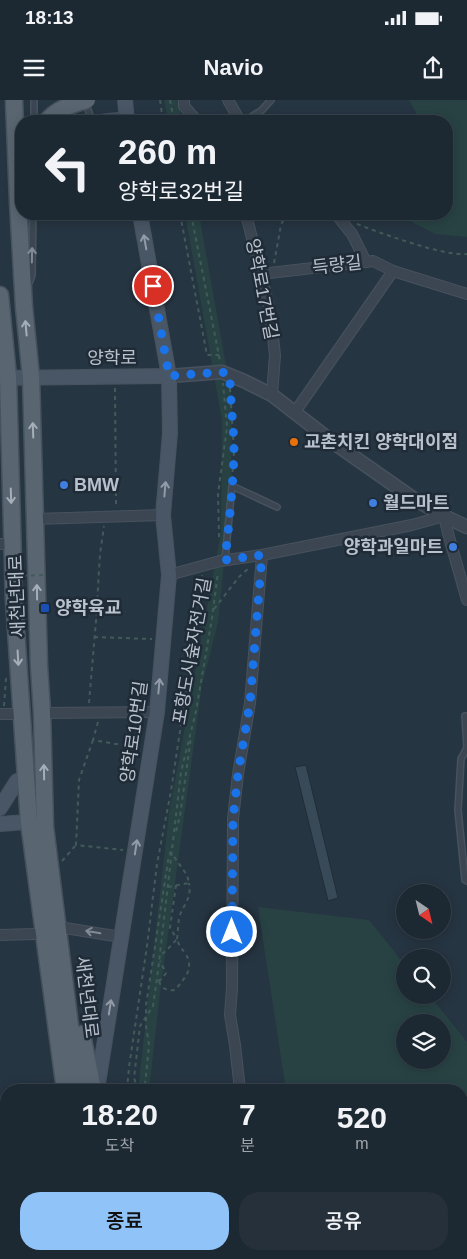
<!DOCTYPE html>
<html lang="ko">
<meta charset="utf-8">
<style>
:root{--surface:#1c2832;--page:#25303a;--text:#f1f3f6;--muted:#a0a6ac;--line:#3a444d;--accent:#90c3f8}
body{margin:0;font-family:Helvetica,"Noto Sans KR",sans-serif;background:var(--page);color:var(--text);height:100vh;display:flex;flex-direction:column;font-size:19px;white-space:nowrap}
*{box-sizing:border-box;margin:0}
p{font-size:16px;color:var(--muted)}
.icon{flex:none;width:28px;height:28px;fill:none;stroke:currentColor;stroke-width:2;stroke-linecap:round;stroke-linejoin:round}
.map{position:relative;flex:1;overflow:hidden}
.side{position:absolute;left:0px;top:984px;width:468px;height:176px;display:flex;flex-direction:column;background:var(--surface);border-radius:20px 20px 0 0;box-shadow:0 2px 12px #0003,0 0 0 1px var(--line)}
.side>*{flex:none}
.hud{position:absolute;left:15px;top:15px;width:438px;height:105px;border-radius:20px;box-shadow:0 2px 12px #0003,0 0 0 1px var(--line);background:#1c2832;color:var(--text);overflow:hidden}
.needle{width:32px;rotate:145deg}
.buttons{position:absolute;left:396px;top:784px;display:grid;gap:10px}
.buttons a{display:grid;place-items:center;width:55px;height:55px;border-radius:50%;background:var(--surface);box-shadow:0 2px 12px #0003,0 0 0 1px var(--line);font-size:25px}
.pin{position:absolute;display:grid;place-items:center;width:42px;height:42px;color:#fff;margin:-21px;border:2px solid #fff;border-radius:50%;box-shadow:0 1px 5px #0007}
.me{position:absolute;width:55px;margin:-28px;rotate:0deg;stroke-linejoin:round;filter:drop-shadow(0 0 4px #0008)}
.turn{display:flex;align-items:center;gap:18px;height:105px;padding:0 20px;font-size:22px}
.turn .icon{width:65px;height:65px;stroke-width:2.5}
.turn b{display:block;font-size:35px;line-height:42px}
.eta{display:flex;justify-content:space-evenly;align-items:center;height:85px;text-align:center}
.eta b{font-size:30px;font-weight:600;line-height:35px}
.cta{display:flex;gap:10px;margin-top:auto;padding:10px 20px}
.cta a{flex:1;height:58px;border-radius:20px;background:var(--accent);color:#111;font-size:20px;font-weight:600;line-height:58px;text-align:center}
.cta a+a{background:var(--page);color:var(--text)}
.status{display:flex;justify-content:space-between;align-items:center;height:35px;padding:0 25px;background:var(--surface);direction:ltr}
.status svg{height:14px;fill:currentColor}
header{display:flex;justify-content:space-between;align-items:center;height:65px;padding:0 20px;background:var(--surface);font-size:22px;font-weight:600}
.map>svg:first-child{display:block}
.green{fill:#284243;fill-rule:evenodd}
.building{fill:#384958;stroke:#212d39}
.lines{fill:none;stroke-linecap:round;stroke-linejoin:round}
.service-casing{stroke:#47525e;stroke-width:8}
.minor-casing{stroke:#47525e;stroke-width:12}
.tertiary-casing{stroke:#47525e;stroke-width:15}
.secondary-casing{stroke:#47525e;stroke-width:16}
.primary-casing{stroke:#47525e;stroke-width:19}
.path{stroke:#425b5a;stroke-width:2;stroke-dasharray:4 4;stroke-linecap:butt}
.service{stroke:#3b4652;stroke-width:5}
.minor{stroke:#3b4652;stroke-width:10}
.tertiary{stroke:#3b4652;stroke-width:12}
.secondary{stroke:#495665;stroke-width:14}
.primary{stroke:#596671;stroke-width:16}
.primary-bridge-casing{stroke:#47525e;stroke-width:19;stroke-linecap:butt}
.path-bridge{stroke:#425b5a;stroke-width:2;stroke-dasharray:4 4;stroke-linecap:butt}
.primary-bridge{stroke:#596671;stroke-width:16}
.oneway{stroke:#919ca8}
.oneway2{stroke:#808a95}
.oneway3{stroke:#a5afba}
.route{stroke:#1a73e8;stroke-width:9;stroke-dasharray:0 16.2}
.food-dot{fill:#e8710a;stroke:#1f2b37;stroke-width:2}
.shop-dot{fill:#3f7fe0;stroke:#1f2b37;stroke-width:2}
.transit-dot{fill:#1a4fb4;stroke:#1f2b37;stroke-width:2}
.labels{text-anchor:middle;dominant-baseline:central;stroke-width:5;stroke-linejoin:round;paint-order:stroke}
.street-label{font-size:18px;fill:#b8c1cc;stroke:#1f2b37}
.poi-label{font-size:18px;font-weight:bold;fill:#b8c1cc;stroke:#1f2b37;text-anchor:start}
</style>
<div class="status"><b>18:13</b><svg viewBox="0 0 49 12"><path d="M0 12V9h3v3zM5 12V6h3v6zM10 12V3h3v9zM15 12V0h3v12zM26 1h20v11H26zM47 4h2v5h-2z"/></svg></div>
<header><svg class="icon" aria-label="menu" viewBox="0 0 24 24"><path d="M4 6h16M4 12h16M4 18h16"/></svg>Navio<svg class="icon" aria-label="share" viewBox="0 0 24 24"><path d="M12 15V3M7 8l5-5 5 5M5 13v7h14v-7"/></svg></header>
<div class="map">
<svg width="467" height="1159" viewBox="0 0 467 1159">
<rect width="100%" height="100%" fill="#263542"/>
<g class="green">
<polygon points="164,0 178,0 182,21 168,21"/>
<polygon points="409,0 467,0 467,137 435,134 406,119 406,114 446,114 446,21 418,21 418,17"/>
<polygon points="185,114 199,114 232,299 231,391 218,523 202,585 160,893 149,990 138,990 169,713 221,432 222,320"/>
<path d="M 258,807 L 369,820 L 405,865 L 405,895 L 429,895 L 467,942 L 467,1159 L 387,1159 L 383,1154 L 461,1154 L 461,990 L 286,990 ZM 442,922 L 442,960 L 405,960 L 405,922 Z"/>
<polygon points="0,1020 6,1020 6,1081 5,1082 6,1098 0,1099"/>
</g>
<polygon class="building" points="306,665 338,798 328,801 295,667"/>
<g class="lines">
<g class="service-casing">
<g id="service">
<polyline points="86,3 91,19 126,15"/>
<polyline points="34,21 34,0"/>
<polyline points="245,21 262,10 271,0"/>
<polyline points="29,183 32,175 33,114"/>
<polyline points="225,460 232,386 277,407"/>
<polyline points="467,616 465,616 467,648 461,659 458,710 465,780 467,781"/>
<polyline points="351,1154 355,1159"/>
</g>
</g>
<g class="minor-casing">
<g id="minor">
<polyline points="184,0 184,6 197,21"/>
<polyline points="228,0 240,21"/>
<polyline points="246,114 270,211 275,255 272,295"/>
<polyline points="339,118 352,134 366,162"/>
<polyline points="261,174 373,161 393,171 467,194"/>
<polyline points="295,312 393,171"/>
<polyline points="35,419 163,415"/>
<polyline points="0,444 13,444"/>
<polyline points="169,475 220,461 262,455 412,425 444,416 449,437 467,500"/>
<polyline points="42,613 157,612"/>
<polyline points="0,614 14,614"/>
<polyline points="65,828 121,837"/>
<polyline points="0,835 35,834"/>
<polyline points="240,990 235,945 230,915 232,888 233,719 238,674 250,603 262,455"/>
<polyline points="0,1106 6,1105"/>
<polyline points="152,1154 156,1159"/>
<polyline points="236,1154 236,1159"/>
</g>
</g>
<g class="tertiary-casing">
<polyline id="tertiary" points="169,276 222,272 244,281 272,295 334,343 414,399 444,416 467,427"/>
</g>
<g class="secondary-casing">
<g id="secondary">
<polyline points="125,0 127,21"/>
<polyline points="0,278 169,276"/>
<polyline points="0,708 17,681"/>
<polyline points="0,724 39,721"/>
<polyline points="97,990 157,612 169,475 163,415 170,333 169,276 140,114"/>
<polyline points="65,1159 66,1154"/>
</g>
</g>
<g class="primary-casing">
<g id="primary">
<polyline points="14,0 18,102 24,207 31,277 39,566 42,613 45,727 78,990"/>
<polyline points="0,195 8,277 14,500 29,722 65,990"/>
<polyline points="82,934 93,990"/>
<polyline points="122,1154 125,1159"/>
<polyline points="137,1154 140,1159"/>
</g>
</g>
<g class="path">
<polyline points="160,0 163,21"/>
<polyline points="170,0 174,21"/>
<polyline points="180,114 207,255 219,255"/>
<polyline points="191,114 220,261"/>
<path d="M 357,124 C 380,133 404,141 428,148 C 441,151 454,155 467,154"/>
<polyline points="274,163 281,125 286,114"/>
<polyline points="115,288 116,406"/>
<polyline points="230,288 234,351 232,380"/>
<polyline points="219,437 218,394 227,327 223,283"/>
<polyline points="214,509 239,477 250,467"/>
<polyline points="94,537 152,539"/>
<polyline points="89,603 96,521 100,454 104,426"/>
<polyline points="4,606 6,578"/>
<polyline points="98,622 93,640 139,648"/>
<polyline points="93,640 79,680 76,745 123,750"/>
<polyline points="176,731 180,716 191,637"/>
<polyline points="62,761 76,745"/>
<polyline points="176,785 170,828 177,839"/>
<polyline points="168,787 189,783 187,775 172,754"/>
<path d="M 177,839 C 178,832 178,825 179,818 C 183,804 192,800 189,783"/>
<polyline points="158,881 162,879 166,873 160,861"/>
<path d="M 159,881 C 161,889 168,891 175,890 C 185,878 195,868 185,853 C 180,846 180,848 177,839 L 166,851 L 160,855"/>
<polyline points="127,990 129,967 147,846 157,764 171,691 199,504 202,475"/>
<polyline points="138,990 134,978 140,926 153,906 158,871 181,672 196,611 212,518 218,472"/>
<polyline points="139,990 145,985 149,945 146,926 146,905 168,761 172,746"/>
<polyline points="100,1159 101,1154"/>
<polyline points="104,1159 104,1154"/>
</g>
<use href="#service" class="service"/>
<use href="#minor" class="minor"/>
<use href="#tertiary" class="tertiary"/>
<use href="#secondary" class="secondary"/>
<use href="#primary" class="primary"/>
<g class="primary-bridge-casing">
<path id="primary-bridge" d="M 47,21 C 57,9 72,4 87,0"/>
</g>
<polyline class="path-bridge" points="7,476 47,475"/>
<use href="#primary-bridge" class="primary-bridge"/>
</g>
<defs><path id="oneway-shaft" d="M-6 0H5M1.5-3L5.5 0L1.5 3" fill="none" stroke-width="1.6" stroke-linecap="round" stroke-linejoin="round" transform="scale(1.25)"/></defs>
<g class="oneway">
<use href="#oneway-shaft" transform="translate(145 142) rotate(-100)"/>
<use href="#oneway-shaft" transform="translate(165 389) rotate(-85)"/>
<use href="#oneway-shaft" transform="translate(159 586) rotate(-85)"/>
<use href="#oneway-shaft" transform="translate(136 747) rotate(-81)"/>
<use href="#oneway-shaft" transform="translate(110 907) rotate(-81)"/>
</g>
<g class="oneway2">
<use href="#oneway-shaft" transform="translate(32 155) rotate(-89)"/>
<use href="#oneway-shaft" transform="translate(93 832) rotate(-170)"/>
</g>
<g class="oneway3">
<use href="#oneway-shaft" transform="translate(26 228) rotate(-95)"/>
<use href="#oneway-shaft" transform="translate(33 330) rotate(-92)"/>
<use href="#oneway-shaft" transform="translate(11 396) rotate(88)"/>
<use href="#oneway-shaft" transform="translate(37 492) rotate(-91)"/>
<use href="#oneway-shaft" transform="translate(18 558) rotate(87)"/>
<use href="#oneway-shaft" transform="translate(44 672) rotate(-91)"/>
</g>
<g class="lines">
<path class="route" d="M 153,186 L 169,276 L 222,272 L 230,275 C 230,301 234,327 234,352 C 233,388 229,424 225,460 L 262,455 L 250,603 L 238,674 L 233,719 L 232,832"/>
</g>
<circle class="food-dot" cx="294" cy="342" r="5"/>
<g class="shop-dot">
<circle cx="64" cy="385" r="5"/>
<circle cx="373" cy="403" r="5"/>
<circle cx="453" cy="447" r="5"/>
</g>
<rect class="transit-dot" x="40" y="503" width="10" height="10" rx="2.5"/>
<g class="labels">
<g class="street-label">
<text transform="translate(337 165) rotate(-7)">득량길</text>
<text transform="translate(262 189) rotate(79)">양학로17번길</text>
<text x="112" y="258">양학로</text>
<text transform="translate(17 496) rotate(-92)">새천년대로</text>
<text transform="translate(192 551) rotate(-80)">포항도시숲자전거길</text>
<text transform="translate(134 632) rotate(-82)">양학로10번길</text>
<text transform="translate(87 897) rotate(83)">새천년대로</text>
</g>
<g class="poi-label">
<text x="304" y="342">교촌치킨 양학대이점</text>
<text x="74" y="385">BMW</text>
<text x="383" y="403">월드마트</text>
<text x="443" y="447" text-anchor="end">양학과일마트</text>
<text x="55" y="508">양학육교</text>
</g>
</g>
</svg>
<div class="buttons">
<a><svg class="needle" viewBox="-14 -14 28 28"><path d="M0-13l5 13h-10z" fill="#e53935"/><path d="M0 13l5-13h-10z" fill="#a0a6ac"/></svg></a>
<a><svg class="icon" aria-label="search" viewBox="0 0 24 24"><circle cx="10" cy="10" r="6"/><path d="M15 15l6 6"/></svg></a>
<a><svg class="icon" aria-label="layers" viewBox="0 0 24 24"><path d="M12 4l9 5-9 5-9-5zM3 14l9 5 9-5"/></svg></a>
</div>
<div class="pin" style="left:153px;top:186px;background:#d93025"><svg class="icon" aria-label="arrive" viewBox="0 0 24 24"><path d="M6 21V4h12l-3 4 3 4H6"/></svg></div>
<svg class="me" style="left:232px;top:832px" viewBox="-20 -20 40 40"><circle r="17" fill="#1a73e8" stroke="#fff" stroke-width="3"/><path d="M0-11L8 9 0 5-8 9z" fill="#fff"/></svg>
<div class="hud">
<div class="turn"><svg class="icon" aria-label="left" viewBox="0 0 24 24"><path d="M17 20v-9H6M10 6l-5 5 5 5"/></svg><div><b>260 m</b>양학로32번길</div></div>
</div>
<section class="side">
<div class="eta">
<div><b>18:20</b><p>도착</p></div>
<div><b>7</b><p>분</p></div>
<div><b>520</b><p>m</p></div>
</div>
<div class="cta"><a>종료</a><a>공유</a></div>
</section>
</div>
